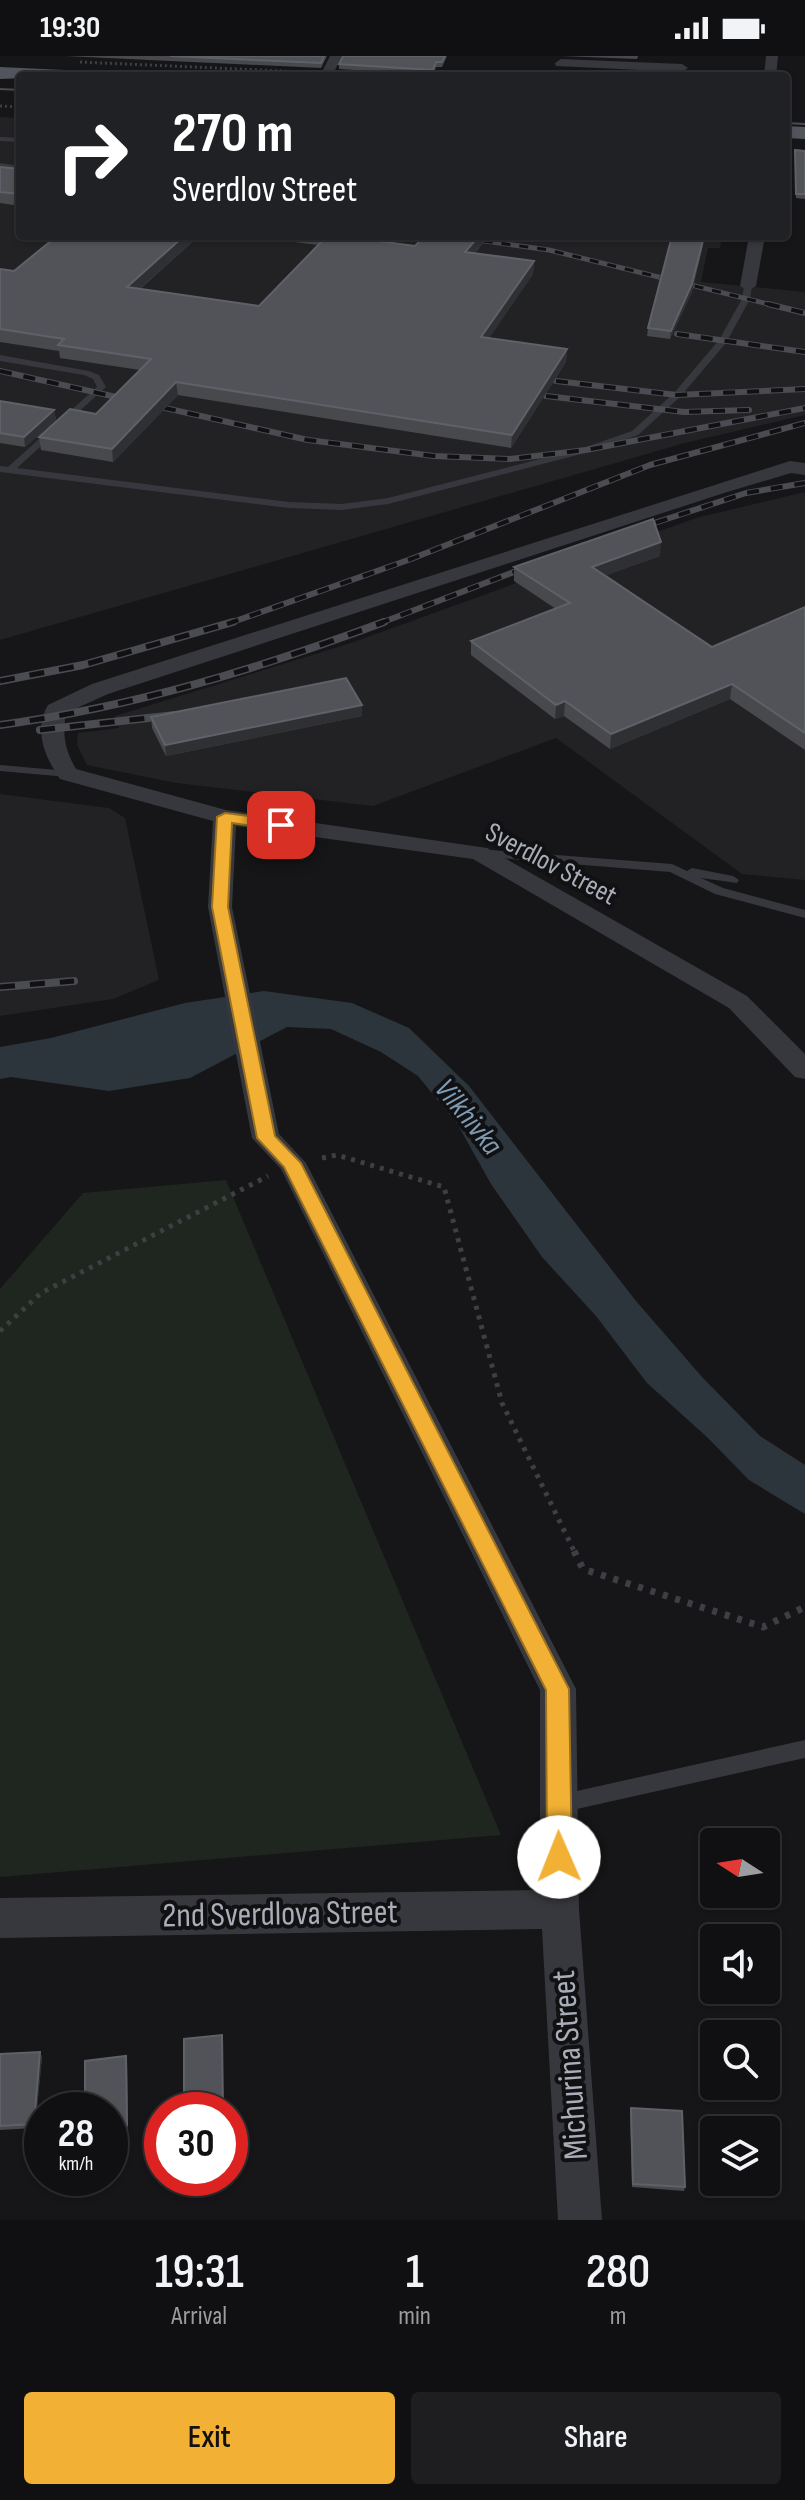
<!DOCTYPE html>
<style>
:root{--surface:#101012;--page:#1e1e20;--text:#f1f3f6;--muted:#9c9d9f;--line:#303032;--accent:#f2b134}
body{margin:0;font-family:"Sofia Sans Condensed",sans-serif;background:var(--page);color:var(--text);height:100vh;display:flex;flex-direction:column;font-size:30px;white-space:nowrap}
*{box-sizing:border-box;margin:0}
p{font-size:26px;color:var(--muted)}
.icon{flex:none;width:44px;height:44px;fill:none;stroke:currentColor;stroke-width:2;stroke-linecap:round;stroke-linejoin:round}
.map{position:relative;height:2164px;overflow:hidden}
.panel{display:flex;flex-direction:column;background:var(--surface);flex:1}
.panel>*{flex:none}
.top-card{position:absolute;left:16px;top:16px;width:774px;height:168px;border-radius:8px;box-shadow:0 2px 6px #0004,0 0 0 2px var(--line);background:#202124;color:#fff;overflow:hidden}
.needle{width:52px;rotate:282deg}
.fabs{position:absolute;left:700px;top:1772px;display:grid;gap:16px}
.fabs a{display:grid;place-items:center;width:80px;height:80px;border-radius:8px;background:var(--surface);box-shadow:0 2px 6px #0004,0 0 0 2px var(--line);font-size:40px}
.speed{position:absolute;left:24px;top:2036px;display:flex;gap:16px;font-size:40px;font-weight:700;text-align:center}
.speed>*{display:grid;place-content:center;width:104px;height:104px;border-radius:50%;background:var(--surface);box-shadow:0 2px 6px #0004,0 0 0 2px var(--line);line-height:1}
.speed small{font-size:20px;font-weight:400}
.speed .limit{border:12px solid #d22;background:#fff;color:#111}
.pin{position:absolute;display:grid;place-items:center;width:68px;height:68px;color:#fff;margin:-34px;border-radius:16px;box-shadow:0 4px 12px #0006}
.me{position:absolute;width:88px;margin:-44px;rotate:359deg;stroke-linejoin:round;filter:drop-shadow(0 0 6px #0008)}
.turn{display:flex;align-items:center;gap:28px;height:168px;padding:0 24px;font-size:36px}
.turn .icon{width:104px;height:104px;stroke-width:2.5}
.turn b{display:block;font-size:56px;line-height:68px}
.eta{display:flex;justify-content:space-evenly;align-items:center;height:136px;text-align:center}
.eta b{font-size:48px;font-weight:600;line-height:56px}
.primary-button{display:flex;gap:16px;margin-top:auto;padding:16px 24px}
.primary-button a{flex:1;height:92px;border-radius:8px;background:var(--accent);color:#111;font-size:32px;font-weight:600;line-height:92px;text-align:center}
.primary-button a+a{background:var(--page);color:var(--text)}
.status{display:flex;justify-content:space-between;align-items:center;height:56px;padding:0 40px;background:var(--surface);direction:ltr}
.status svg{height:22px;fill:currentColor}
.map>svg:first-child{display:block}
.built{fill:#222225}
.green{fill:#1e261f}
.water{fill:#2c353c}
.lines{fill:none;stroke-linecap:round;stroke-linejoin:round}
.path-far2{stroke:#3d3f44;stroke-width:3;stroke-dasharray:2 3;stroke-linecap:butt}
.path-far1{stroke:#3d3f44;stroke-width:5;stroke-dasharray:4 6;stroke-linecap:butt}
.path{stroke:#3d3f44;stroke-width:7;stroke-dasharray:5 8;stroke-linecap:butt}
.lane{fill:#37383d;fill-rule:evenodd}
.street{fill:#37383d;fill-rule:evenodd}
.primary{fill:#53555c;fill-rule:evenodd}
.tram{stroke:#4a4c52;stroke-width:2}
.rail-far2-casing{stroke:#4a4c52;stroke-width:5}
.rail-far1-casing{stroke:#4a4c52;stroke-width:6}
.rail-casing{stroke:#4a4c52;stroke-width:8}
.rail-far2{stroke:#111113;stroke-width:3;stroke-dasharray:9;stroke-linecap:butt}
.rail-far1{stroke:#111113;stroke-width:4;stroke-dasharray:12;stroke-linecap:butt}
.rail{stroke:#111113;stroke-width:5;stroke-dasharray:15;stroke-linecap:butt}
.wall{fill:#47494d}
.shaded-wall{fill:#2f3033}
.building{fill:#525359;stroke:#5f6168;stroke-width:2}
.route{fill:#f2b134;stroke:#9d7322;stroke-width:2}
.labels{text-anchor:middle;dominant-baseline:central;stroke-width:8;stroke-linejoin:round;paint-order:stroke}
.street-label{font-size:28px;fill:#a8adb8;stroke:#111113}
.water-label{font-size:30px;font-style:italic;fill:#7f9bb3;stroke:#111113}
.near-street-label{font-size:34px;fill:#a8adb8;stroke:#111113}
</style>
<div class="status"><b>19:30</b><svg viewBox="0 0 49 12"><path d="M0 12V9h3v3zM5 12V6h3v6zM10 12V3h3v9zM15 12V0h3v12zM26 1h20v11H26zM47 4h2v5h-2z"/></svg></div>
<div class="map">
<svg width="805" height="2164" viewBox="0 0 805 2164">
<rect width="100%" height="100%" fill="#161618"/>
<g class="built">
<polygon points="0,61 20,62 20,180 722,180 720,192 708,192 701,226 805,236 805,359 685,387 0,584"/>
<polygon points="805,436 805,824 742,818 556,682 373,750 176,727 87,709 77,689 78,677 119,672 115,660 351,587 696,462"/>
<polygon points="0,738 109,752 125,762 159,924 113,943 0,960"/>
</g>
<polygon class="green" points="226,1124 501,1779 0,1821 0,1233 83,1137"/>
<polygon class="water" points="264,935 352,947 409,972 469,1030 636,1245 702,1321 760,1380 805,1409 805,1458 749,1424 707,1381 647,1327 596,1260 542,1201 491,1128 458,1069 418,1020 381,996 331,973 287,971 190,1022 109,1035 11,1021 0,1023 0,991 51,982 185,947"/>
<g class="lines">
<g class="path-far2">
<polyline points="80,6 306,16"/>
<polyline points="0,50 20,51"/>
</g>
<g class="path-far1">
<polyline points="322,1102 337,1099 444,1131 502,1347 575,1497"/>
<polyline points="0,1275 41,1237 268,1120"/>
</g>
<polyline class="path" points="574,1495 583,1513 763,1571 805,1551"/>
<g class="lane">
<polygon points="0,81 20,82 20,86 0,85"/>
<polygon points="0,107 20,110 20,114 0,111"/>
<polygon points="748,228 752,230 750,243 726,287 680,341 638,379 589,396 388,448 342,454 289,452 0,416 0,410 8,411 97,331 93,323 84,319 0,305 0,299 89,315 99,319 106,331 17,412 289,446 342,448 388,442 583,392 632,375 674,337 719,284 742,243 744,230"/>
<polygon points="0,709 68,715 74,718 68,721 0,715"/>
<polygon points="479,793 672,808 687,815 692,812 733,820 739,824 737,827 701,822 723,832 805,854 805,862 715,838 670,816 475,800 473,797"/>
<polygon points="805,1684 805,1702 559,1757 552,1754 550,1748 552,1742 559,1739"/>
</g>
<g class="street">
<polygon points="330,0 342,0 332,20 320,20"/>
<polygon points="766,0 778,0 776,20 764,20"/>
<polygon points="561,3 682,8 688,12 682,16 556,10 555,7"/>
<polygon points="749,180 765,180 756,230 748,235 740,230"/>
<path d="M 790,405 L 805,407 L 805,419 L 791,417 L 724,437 L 108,638 L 66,657 C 62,679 65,694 76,713 L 226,754 L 487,792 L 747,940 L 805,998 L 805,1023 L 795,1021 L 729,952 L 473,803 L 236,770 L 232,851 L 279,1078 L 306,1107 L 576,1633 L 579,1853 L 602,2164 L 558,2164 L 542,1873 L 0,1882 L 0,1842 L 540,1834 L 540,1634 L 281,1113 L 252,1082 L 208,851 L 213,765 L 60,723 C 45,701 33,674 48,649 L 92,628 Z"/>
</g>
<g class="primary">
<polygon points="0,11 64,14 74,20 0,23"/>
<polygon points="786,70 805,71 805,83 786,82"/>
</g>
<g class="tram">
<polyline points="0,33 20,34"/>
<polyline points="786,67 805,68"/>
</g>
<g class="rail-far2-casing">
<polyline id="rail-far2" points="448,180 549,194 776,250"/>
</g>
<g class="rail-far1-casing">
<g id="rail-far1">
<polyline points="768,248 805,257"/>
<polyline points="677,278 805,296"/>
<polyline points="0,315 308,384 434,400 510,403 586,394 805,352"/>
<polyline points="556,325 677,339 805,333"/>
<polyline points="546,340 684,356 749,354"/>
<polyline points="633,474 746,437 805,427"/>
<polyline points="227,568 411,503 650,409 805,367"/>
<polyline points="378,568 535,508"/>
</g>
</g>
<g class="rail-casing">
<g id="rail">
<polyline points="0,625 83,609 233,566"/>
<path d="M 0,669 C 133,651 258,613 384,566"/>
<polyline points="40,674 175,659"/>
<polyline points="0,931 74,925"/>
</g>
</g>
<use href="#rail-far2" class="rail-far2"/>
<use href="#rail-far1" class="rail-far1"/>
<use href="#rail" class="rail"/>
</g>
<g class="wall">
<polygon points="65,0 327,0 321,12"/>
<polygon points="447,0 442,11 436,11 433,19 339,13 339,8"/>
<polygon points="561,0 638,0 637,3"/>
<polygon points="795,94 805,95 805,143 796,142"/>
<polygon points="0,111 20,113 20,150 0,147"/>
<polygon points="57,180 199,180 140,233 259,250 318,189 247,180 339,180 415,190 425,180 489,180 474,198 534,205 533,218 489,282 567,293 566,306 511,392 178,339 113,406 41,394 39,381 96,358 140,314 60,302 59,295 0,286 0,213 14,215"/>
<polygon points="593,180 626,180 626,183"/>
<polygon points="672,180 705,180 692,236 670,283 647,280 648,272"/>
<polygon points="0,345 54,354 56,364 25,391 0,387"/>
<polygon points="660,500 606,519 712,591 805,551 805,694 730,643 610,693 564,660 555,663 471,599 471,585 556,553 514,525 514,511"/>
<polygon points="362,649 362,660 166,700 152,672 151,661"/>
<polygon points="40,1996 42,2001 35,2072 0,2074 0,1998"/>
<polygon points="127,2004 128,2073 110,2075 110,2054"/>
<polygon points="631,2052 685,2131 684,2135 632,2131 630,2056"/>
</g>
<g class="shaded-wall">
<polygon points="184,180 199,180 128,243 127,231"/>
<polygon points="479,180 489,180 464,209 465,196"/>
<polygon points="704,180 692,236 670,283 671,275"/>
<polygon points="534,205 533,218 481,294 481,281"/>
<polygon points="567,293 566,306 511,392 512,379"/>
<polygon points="176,326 178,339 113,406 112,393"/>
<polygon points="54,354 56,364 25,391 24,381"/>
<polygon points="661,486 660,500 591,525 592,511"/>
<polygon points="732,628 730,643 610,693 611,678"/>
<polygon points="565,645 564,660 555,663 556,649"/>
<polygon points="362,649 362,660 166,700 165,689"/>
<polygon points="40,1996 42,2001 35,2072 34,2068"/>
<polygon points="126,2000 127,2004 128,2073 127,2069"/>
</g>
<g class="building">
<polygon points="170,0 324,0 321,7"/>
<polygon points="343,0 445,0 442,6 436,6 433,14 339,8"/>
<polygon points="795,94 805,95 805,138 796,138"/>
<polygon points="0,111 20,113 20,138 0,136"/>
<polygon points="57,180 184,180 127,231 259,250 327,180 339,180 415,190 425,180 479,180 465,196 534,205 481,281 567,293 512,379 176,326 112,393 39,381 70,353 96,358 151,303 58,289 64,283 0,273 0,213 14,215"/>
<polygon points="672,180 704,180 692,228 671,275 648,272"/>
<polygon points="0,345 54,354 24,381 0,377"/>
<polygon points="653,463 661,486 592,511 712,591 805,551 805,677 732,628 611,678 565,645 556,649 471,585 570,547 514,511"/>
<polygon points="346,622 362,649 165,689 151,661"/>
<polygon points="222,1979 223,2054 184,2054 184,1983"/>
<polygon points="40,1996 34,2068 0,2070 0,1998"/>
<polygon points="126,2000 127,2069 110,2071 110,2054 85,2054 85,2005"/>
<polygon points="631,2052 682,2055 685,2131 633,2128"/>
</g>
<polygon class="route" points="225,757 281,764 289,769 281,774 232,767 228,851 275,1080 301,1107 569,1633 572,1801 568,1809 559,1813 551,1809 547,1801 546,1634 284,1111 257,1082 212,851 217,761"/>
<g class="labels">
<g class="street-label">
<text transform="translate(551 808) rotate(28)">Sverdlov Street</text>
</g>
<g class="water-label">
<text transform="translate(468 1061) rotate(51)">Vilkhivka</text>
</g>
<g class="near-street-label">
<text transform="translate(280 1858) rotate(-1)">2nd Sverdlova Street</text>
<text transform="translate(570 2009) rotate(-94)">Michurina Street</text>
</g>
</g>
</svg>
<div class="fabs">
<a><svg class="needle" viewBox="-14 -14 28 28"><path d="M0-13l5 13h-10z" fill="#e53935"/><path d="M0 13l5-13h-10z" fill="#9c9d9f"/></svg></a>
<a><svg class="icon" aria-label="sound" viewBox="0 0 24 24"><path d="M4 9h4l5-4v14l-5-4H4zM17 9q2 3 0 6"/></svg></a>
<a><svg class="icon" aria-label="search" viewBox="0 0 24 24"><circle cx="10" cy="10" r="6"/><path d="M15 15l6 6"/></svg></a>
<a><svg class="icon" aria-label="layers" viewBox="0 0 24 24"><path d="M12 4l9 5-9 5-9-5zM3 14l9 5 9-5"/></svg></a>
</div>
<div class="speed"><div>28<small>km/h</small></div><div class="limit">30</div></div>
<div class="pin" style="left:281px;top:769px;background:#d93025"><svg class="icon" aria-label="arrive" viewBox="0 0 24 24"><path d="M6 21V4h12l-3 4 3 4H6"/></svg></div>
<svg class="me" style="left:559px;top:1801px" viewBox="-20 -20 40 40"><circle r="19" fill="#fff"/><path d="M0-13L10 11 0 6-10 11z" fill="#f2b134"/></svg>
<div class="top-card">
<div class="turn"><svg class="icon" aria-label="right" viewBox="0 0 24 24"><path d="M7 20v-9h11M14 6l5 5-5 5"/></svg><div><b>270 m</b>Sverdlov Street</div></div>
</div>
</div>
<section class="panel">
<div class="eta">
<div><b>19:31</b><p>Arrival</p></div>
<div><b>1</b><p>min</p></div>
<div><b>280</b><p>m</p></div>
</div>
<div class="primary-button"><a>Exit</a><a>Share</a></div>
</section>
